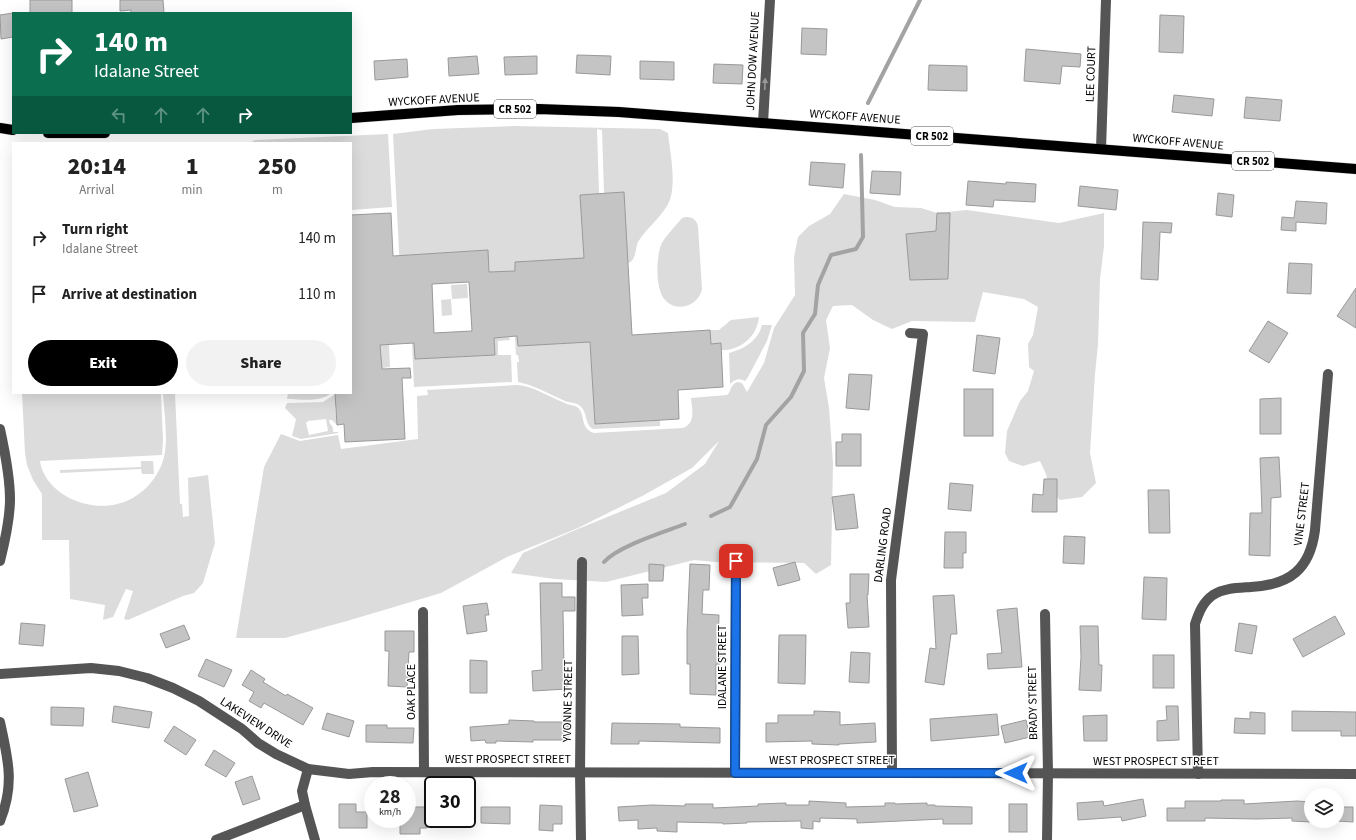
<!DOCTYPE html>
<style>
:root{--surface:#fff;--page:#f2f2f2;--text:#222;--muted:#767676;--accent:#000}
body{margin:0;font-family:"Source Sans 3",sans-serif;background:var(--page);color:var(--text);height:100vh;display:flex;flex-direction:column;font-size:15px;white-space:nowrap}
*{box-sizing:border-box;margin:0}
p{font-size:13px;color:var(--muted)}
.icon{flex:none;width:22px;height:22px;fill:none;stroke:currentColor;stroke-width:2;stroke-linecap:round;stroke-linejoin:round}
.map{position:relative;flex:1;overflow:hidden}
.details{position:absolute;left:12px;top:142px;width:340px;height:252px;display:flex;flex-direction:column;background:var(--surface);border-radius:0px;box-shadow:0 4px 16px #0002}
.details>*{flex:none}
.guide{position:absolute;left:12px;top:12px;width:340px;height:122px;border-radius:0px;box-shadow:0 4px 16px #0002;background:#0b6e4f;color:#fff;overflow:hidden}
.buttons{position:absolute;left:1304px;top:788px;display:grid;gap:8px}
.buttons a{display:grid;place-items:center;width:40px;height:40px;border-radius:50%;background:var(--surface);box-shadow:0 4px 16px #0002;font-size:20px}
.speed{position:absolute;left:364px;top:776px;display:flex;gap:8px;font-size:20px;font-weight:700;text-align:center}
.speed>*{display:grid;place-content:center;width:52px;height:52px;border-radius:50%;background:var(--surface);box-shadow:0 4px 16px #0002;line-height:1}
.speed small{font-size:10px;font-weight:400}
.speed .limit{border:2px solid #111;border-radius:6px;background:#fff;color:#111}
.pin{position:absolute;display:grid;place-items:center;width:34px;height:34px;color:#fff;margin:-17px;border-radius:8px;box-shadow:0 2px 6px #0006}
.me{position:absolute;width:44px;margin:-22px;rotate:270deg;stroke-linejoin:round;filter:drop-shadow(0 0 3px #0008)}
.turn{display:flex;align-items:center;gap:14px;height:84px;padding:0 16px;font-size:18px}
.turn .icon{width:52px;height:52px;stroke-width:2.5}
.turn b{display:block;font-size:28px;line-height:34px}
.lanes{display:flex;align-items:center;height:38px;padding:0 16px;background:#0003;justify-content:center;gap:20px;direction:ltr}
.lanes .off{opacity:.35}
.eta{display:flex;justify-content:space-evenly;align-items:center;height:68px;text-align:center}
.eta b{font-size:24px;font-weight:800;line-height:28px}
.primary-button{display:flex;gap:8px;margin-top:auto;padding:8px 16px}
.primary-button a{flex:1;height:46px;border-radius:24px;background:var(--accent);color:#fff;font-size:16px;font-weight:800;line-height:46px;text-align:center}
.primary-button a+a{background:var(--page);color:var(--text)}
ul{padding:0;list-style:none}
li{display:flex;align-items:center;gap:12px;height:56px;padding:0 16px}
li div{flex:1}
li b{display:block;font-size:15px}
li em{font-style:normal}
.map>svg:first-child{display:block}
.green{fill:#dcdcdc;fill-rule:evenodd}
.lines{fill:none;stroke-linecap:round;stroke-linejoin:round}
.stream{stroke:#a3a3a3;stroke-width:4}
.building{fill:#c4c4c4;stroke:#999;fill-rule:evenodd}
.major-casing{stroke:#dbdbdb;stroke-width:11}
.minor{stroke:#555;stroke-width:10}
.major{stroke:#000;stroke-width:10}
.oneway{fill:#999}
.route-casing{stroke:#114b97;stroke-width:10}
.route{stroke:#1a73e8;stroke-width:7}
.labels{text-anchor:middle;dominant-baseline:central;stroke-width:3;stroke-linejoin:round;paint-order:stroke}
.shield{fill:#fff;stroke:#4c4c4c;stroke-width:1}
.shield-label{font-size:11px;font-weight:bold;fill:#000}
.street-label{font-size:12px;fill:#000;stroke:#fff}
</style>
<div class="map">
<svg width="1356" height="840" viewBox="0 0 1356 840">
<rect width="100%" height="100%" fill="#fff"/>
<g class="green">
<path d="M 514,126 L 660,129 L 668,133 C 670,153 678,188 667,206 C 659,219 646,229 638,242 C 635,249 636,261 628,263 L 623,192 L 580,195 L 585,274 L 567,276 L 566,259 L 515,262 L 515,271 L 489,272 L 488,250 L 409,255 L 410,275 L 400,270 L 393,134 L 433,129 ZM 597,129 L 602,130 L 604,193 L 599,193 Z"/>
<polygon points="388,134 392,207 351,210 351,143 250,143 255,140"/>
<path d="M 844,194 L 875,200 L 895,207 L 921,208 L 937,213 L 967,210 L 1059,223 L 1104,213 L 1104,246 L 1100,279 L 1098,344 L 1095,374 L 1090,453 L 1096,483 L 1082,497 L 1060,500 L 1050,490 L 1046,474 L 1040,461 L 1023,466 L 1009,461 L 1005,453 L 1007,431 L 1020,401 L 1028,391 L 1034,371 L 1029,367 L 1028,344 L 1033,335 L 1038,307 L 1024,299 L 983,292 L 975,322 L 912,321 L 892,329 L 873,320 L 852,305 L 833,306 L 826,320 L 830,348 L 824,378 L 829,408 L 833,463 L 831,565 L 816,574 L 804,563 L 715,562 L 694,560 L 606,582 L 555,579 L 511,573 L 523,553 L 573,531 L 666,493 L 705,464 L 719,441 L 692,468 L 644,495 L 578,528 L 507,557 L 441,593 L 347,621 L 285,638 L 236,638 L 264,467 L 281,434 L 300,441 L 338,435 L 341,449 L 418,439 L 417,396 L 428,395 L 427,390 L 517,385 C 534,386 549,397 565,403 C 568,405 574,405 577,407 C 586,413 579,428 594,433 L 683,428 C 696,423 692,409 691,398 L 727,395 C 732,391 729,386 737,382 L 742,383 L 747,392 L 764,363 L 774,328 L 795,295 L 794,257 L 798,237 L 809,226 L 830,214 Z"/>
<path d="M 686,217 C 692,217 696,219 698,226 L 702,289 C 699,305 678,313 666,301 C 655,291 656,258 661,245 C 666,235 675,227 682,218 Z"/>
<polygon points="467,284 468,298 452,299 451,285"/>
<polygon points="451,299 452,315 442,316 441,300"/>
<path d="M 759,317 C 757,337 740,351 721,350 L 721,343 L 711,344 L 710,330 L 719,330 L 731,320 Z"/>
<path d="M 589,324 L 595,424 L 660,420 L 660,426 L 593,429 C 584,424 588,412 580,406 C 576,402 569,403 565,401 C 549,394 534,385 518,382 L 517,362 L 519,362 L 518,355 L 516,355 L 515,337 L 517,336 L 518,346 Z"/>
<path d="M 762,325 L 772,325 L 767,341 L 748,377 L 745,381 C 739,378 735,379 730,384 L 729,353 C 744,349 758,341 762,325 Z"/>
<polygon points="509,337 510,340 498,341 498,355 511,355 512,382 414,387 412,342 414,343 415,359 495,355 494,338"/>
<polygon points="380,344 389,344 390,367 382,368"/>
<path d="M 22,393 L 161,393 L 163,440 L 162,455 L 40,461 C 41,473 51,486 61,493 C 97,517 143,507 161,466 C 170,446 164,415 163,393 L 175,393 L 180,504 L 182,504 L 183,517 L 189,516 L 188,478 L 208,475 L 215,543 L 203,583 L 194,593 L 183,596 L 128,620 L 124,619 L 133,591 L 126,589 L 113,617 L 103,620 L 105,605 L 70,599 L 69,540 L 42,540 L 42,494 L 33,480 L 27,465 L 25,453 Z"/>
<path d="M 288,393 L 331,393 C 320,403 301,399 287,399 Z"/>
<path d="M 337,393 L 342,406 L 335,407 L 337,425 L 332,420 L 329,420 L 330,424 C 333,426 333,428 333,432 L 338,432 L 338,433 L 301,439 L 292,436 L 296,419 L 285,408 L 287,403 L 323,402 ZM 326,419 L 328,431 L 309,435 L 306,423 L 308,421 Z"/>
<polygon points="141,461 153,461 154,474 142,474 141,469 60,473 60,470 141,467"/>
</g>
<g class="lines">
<g class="stream">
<polyline points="868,103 920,0"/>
<polyline points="711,516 730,507 757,459 766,425 791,397 804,371 803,333 815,314 818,285 831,255 856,249 863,237 861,155"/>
<path d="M 604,562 C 618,546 664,532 685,524"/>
</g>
</g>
<g class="building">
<rect x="30" y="0" width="42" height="13"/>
<polygon points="120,0 163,0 164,13 131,13 131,10 120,11"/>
<polygon points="13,13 13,37 1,39 0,15"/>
<polygon points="1160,15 1184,16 1183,53 1159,52"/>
<polygon points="802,28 827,29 826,55 801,54"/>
<polygon points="1026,49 1081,54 1080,67 1062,66 1060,84 1024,81"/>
<polygon points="577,55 611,56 610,75 576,73"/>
<polygon points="477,56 479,74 449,76 448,58"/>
<polygon points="537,56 537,74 505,75 504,57"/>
<polygon points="407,59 408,77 375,80 374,61"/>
<polygon points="640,61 674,62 674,80 640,79"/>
<polygon points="714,64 743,65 742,84 713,83"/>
<polygon points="929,65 967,66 967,91 928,90"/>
<polygon points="1174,95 1214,99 1212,116 1172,112"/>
<polygon points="1246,97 1282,100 1280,121 1244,118"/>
<polygon points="811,162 845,164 843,188 809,185"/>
<polygon points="872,171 901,172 900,195 870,193"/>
<polygon points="968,181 1006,184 1006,182 1036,184 1035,202 994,200 993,207 966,205"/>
<polygon points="1080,186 1118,190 1116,210 1078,206"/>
<path d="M 624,192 L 632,335 L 710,330 L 711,344 L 721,343 L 723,387 L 678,390 L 679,419 L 595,424 L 590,342 L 518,346 L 517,336 L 494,338 L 495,355 L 415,359 L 414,343 L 380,345 L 382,369 L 410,368 L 411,378 L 402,378 L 405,439 L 345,442 L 344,424 L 337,425 L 335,393 L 351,393 L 351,215 L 391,213 L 393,256 L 488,250 L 489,272 L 515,271 L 515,262 L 584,258 L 580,195 ZM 469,282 L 472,331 L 434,333 L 432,284 Z"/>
<polygon points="1218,193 1234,195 1232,217 1216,215"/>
<polygon points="1296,201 1327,203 1326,224 1296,222 1296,231 1281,230 1282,217 1294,218"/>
<polygon points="937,213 950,213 948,279 910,280 906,234 936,231"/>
<polygon points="1143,222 1172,223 1171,233 1160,232 1158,280 1141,279"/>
<polygon points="1289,263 1312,264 1311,294 1287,293"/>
<polygon points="1356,288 1356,328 1337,316"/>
<polygon points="1268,321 1288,333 1269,363 1249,351"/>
<polygon points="977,335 1000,338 995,374 973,371"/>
<polygon points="849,374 872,375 869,410 846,408"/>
<rect x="964" y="389" width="29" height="47"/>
<polygon points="1281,398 1281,434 1260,434 1260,399"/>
<polygon points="842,434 861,434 861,466 836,466 836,442 842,442"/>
<polygon points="1279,457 1281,497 1271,498 1270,556 1249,555 1250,513 1262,513 1260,458"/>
<polygon points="1044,479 1057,479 1057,512 1032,512 1033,494 1043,495"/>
<polygon points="950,483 973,485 971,511 948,509"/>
<polygon points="1148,490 1169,490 1170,533 1149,533"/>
<polygon points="854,494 858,528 836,530 832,497"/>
<polygon points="945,532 966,532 966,553 963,553 963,568 944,568"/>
<polygon points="1064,536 1085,537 1084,564 1063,563"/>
<polygon points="795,562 800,580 778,586 773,568"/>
<polygon points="649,564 664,565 663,581 649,581"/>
<polygon points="690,564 710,565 709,590 703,590 702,614 719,615 718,644 720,644 720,664 716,664 716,695 690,694 690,664 687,664 687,631"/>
<polygon points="850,574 869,574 868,595 867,595 869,627 848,628 846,603 850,603"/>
<polygon points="1144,577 1167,578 1166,620 1142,619"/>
<polygon points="540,583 562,583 562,597 575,597 575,611 563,611 564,669 566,669 567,689 533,691 532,671 542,670"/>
<polygon points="648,584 648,598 642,598 643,615 622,616 621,585"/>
<polygon points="954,595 957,634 951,634 944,685 925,682 930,648 936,649 933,596"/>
<polygon points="487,603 489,615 485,615 487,631 467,634 463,606"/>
<polygon points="1017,608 1022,667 988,669 987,654 1002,653 997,610"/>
<polygon points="1335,616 1345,634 1303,657 1293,639"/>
<polygon points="21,623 45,625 43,646 19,644"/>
<polygon points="1239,623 1257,626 1252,654 1235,651"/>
<polygon points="184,625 190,639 166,648 160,634"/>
<polygon points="1080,626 1098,626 1099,665 1102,665 1101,691 1079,690 1081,657"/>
<polygon points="385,631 414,631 414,652 409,652 407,687 388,686 389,651 385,651"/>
<polygon points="779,635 806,635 805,684 778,683"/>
<polygon points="622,636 638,636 639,674 622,675"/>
<polygon points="851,652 870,653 869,683 849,682"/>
<rect x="1153" y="655" width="21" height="33"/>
<polygon points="206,659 232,670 224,687 198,676"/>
<polygon points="470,660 487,661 487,693 470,693"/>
<polygon points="251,670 265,679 263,682 286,696 287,694 313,708 303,725 264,703 261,708 249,701 254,692 242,685"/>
<polygon points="114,706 152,712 149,728 112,722"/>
<polygon points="1166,706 1178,706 1179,740 1157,741 1157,721 1167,720"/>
<polygon points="51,707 84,708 83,726 51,725"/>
<polygon points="814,711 840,712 840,725 875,723 876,742 839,744 839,745 812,744 812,741 766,742 766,723 778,723 778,715 814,715"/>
<polygon points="1292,711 1356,712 1356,736 1341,736 1341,731 1292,731"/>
<polygon points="1250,712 1265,713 1265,734 1234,733 1235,718 1250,719"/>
<polygon points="327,713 354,721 349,737 322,729"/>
<polygon points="997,714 999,735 931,741 930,719"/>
<polygon points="1107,715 1107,741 1084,741 1083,716"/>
<polygon points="509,720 534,721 534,722 568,722 568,740 533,740 533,742 496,741 496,743 486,743 485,740 471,741 470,727 509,724"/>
<polygon points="1026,720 1030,737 1005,743 1001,726"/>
<polygon points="612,723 680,724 680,727 720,728 720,743 639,741 639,744 611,744"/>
<polygon points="366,725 387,725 387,728 414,728 413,743 366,742"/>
<polygon points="174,726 196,740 186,755 164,741"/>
<polygon points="214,750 235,763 226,777 205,765"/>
<polygon points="88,772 98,806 74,812 65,779"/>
<polygon points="252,776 260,799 243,805 235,782"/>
<polygon points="1143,799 1146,816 1122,821 1121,817 1078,820 1077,803 1103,801 1104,806"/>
<polygon points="1221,800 1244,800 1244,804 1297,801 1311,802 1311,822 1292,821 1292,818 1257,819 1205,818 1205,821 1167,821 1167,808 1185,808 1185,801 1221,801"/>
<polygon points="809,801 846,803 846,807 885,806 885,803 895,803 895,804 927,803 927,805 935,805 935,806 972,807 972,824 943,824 943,819 857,823 857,819 820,818 820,822 813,821 813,829 801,828 801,821 747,822 747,823 723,824 723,823 677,822 677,832 657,831 657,828 638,829 638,820 619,821 618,807 652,805 685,806 685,804 713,804 713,808 758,806 758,804 786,803 786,805 809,805"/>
<polygon points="339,804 356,804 356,812 367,812 367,828 339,828"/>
<rect x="1009" y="804" width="18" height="28"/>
<polygon points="540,805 562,806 562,824 553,824 553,831 539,830"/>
<polygon points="407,807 433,807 433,822 427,823 427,828 420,828 420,834 400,834 400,819 407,819"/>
<polygon points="481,807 510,807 510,824 481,823"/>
<polygon points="1337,807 1353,807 1353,822 1337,821"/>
</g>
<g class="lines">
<g class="major-casing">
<g id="major">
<polyline points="351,118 458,110 539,109 619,112 1356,169"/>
<polyline points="0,128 13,130"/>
<polyline points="48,133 105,133"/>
</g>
</g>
<g class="minor">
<polyline points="763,123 770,0"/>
<polyline points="1101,149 1106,0"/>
<path d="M 0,429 C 5,452 10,476 10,499 C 10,520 5,541 0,561"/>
<polyline points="423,612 424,772"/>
<polyline points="1045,614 1048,773 1047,840"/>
<polyline points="0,674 91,668 119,671 147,678 173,688 199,701 242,729 258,743 276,754 308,769 302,791 305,805 315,840"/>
<path d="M 0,722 C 8,759 15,784 0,821"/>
<polyline points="308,769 349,774 373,772 1356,774"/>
<polyline points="735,773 736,561"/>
<polyline points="892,773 891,580 923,334 910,333"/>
<path d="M 1198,774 L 1195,624 C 1199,612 1203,602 1213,595 C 1224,588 1238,588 1251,587 C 1290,585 1310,569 1315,530 L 1328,374"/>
<polyline points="216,840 305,805"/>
<polyline points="581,840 580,773 582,562"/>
</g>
<use href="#major" class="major"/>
</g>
<defs><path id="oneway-solid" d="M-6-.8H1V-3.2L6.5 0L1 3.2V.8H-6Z"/></defs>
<use class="oneway" href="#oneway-solid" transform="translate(765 84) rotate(-87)"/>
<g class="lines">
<g class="route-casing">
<polyline id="route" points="736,561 735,773 1016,773"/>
</g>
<use href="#route" class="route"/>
</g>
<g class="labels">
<g class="shield">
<rect x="494" y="100" width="42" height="18" rx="3"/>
<rect x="911" y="127" width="42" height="18" rx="3"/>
<rect x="1232" y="152" width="42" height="18" rx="3"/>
</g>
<g class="shield-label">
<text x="515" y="109">CR 502</text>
<text x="932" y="136">CR 502</text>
<text x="1253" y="161">CR 502</text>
</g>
<g class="street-label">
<text transform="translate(753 61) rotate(-87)">JOHN DOW AVENUE</text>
<text transform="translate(1091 74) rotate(-88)">LEE COURT</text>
<text transform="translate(434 100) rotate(-3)">WYCKOFF AVENUE</text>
<text transform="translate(855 117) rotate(4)">WYCKOFF AVENUE</text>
<text transform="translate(1178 142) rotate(5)">WYCKOFF AVENUE</text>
<text transform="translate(1302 514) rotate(-83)">VINE STREET</text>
<text transform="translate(883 545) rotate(-83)">DARLING ROAD</text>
<text transform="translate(722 667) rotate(-90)">IDALANE STREET</text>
<text transform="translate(411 692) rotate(-90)">OAK PLACE</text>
<text transform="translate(568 701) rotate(-89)">YVONNE STREET</text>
<text transform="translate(1033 703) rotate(-91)">BRADY STREET</text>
<text transform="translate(256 723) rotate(33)">LAKEVIEW DRIVE</text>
<text x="508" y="759">WEST PROSPECT STREET</text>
<text x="832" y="760">WEST PROSPECT STREET</text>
<text x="1156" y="761">WEST PROSPECT STREET</text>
</g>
</g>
</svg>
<div class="buttons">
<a><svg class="icon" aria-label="layers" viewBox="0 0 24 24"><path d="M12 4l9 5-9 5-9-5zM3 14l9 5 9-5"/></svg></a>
</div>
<div class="speed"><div>28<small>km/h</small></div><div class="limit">30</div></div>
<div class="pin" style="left:736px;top:561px;background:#d93025"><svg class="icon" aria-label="arrive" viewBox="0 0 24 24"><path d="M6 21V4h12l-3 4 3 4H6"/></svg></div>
<svg class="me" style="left:1016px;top:773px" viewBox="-20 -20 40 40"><path d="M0-17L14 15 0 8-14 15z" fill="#1a73e8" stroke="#fff" stroke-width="4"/></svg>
<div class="guide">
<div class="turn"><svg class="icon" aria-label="right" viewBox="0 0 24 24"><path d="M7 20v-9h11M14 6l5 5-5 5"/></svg><div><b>140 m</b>Idalane Street</div></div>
<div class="lanes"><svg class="icon off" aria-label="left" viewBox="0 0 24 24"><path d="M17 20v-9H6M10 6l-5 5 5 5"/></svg><svg class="icon off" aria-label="ahead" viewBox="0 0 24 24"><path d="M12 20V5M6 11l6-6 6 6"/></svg><svg class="icon off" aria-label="ahead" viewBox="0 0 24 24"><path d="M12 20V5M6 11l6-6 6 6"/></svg><svg class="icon" aria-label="right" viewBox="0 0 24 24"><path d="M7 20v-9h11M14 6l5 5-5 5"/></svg></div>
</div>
<section class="details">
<div class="eta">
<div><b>20:14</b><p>Arrival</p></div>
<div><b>1</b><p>min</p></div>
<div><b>250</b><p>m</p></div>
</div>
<ul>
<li><svg class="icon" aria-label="right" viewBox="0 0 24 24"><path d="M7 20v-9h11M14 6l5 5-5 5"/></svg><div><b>Turn right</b><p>Idalane Street</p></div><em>140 m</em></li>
<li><svg class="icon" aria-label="arrive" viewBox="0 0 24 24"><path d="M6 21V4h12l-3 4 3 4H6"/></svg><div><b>Arrive at destination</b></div><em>110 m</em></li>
</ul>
<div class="primary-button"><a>Exit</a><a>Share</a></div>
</section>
</div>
